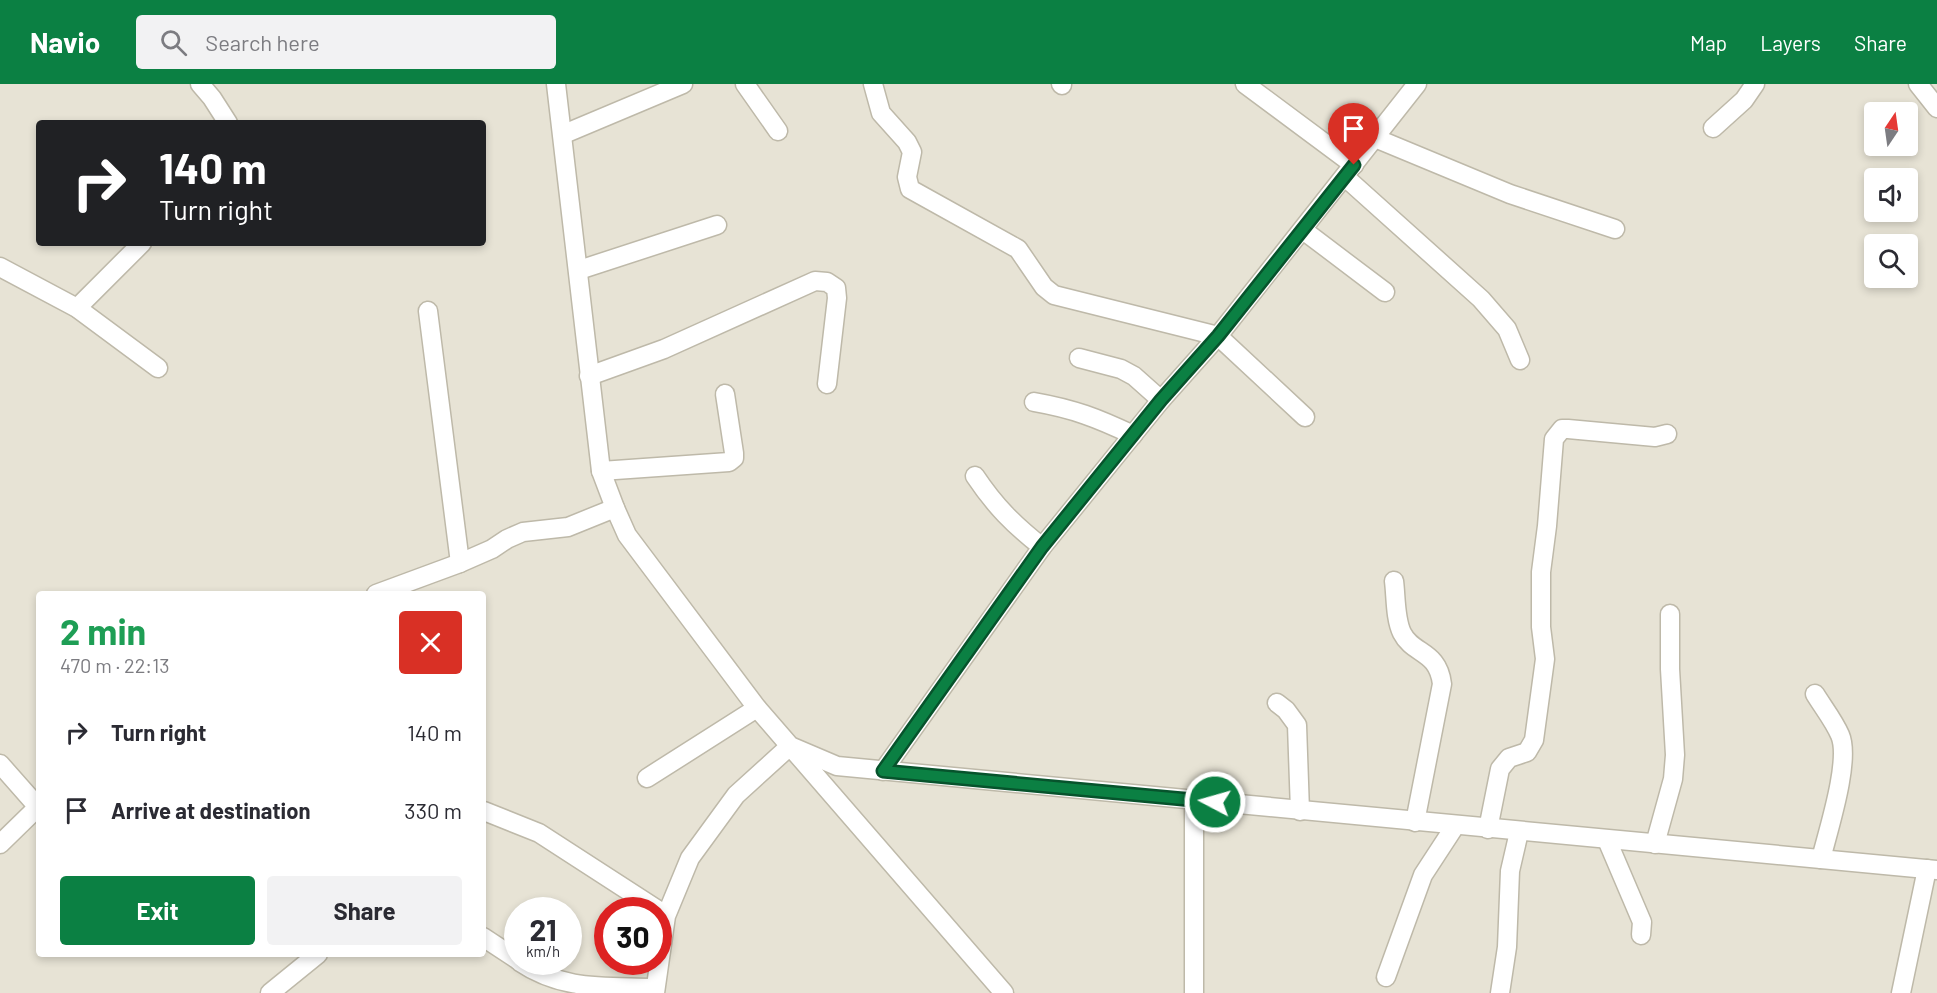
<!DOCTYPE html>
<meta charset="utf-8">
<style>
:root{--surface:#fff;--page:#f2f2f3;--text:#2b2b33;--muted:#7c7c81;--accent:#0b8043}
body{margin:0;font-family:Barlow,sans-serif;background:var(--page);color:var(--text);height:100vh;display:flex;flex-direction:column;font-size:22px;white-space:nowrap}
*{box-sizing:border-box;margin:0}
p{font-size:20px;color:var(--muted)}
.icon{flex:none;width:33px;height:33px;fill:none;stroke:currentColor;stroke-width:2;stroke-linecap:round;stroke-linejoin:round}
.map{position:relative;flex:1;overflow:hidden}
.details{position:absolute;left:36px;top:507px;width:450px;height:366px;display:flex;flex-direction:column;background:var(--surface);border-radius:6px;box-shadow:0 3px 9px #0003}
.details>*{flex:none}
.banner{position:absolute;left:36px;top:36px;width:450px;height:126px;border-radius:6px;box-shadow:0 3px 9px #0003;background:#202124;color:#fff;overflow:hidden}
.needle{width:39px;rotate:13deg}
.tools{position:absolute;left:1864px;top:18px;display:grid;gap:12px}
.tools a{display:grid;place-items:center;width:54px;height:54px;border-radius:6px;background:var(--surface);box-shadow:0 3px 9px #0003;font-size:30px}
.speed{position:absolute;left:504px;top:813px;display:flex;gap:12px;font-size:30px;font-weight:700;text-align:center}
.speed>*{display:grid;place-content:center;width:78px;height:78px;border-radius:50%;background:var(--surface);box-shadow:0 3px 9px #0003;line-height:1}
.speed small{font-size:15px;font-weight:400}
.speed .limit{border:9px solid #d22;background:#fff;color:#111}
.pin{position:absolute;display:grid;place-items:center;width:51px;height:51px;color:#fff;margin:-62px -26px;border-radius:50% 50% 50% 0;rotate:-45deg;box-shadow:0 0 6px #0007}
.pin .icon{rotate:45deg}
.me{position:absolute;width:66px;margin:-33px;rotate:276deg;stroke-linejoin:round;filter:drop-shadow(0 0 4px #0008)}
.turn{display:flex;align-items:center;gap:21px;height:126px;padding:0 24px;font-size:27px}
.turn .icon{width:78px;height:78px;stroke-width:2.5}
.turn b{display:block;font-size:42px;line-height:51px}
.round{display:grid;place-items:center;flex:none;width:63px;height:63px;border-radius:6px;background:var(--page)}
.overview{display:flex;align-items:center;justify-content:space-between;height:102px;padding:0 24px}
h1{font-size:36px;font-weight:700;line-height:45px;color:#1e9e55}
.cta{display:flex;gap:12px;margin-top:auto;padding:12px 24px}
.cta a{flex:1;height:69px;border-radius:6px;background:var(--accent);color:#fff;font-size:24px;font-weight:700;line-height:69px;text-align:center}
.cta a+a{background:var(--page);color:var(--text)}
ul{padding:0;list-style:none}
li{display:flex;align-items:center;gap:18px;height:78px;padding:0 24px}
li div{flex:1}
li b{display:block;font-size:22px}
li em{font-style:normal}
header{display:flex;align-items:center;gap:36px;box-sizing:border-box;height:84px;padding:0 30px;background:var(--accent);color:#fff}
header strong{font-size:28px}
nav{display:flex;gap:33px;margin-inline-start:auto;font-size:21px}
.search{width:420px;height:54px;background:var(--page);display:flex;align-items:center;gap:15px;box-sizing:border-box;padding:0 21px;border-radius:6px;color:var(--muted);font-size:22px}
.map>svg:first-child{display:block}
.residential{fill:#e7e3d5;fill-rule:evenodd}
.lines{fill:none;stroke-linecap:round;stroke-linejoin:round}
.minor-casing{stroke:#beb9a9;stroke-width:21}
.minor{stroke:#fff;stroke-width:18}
.route-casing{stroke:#07532c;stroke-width:15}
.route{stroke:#0b8043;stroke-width:10}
</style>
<header>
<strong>Navio</strong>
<div class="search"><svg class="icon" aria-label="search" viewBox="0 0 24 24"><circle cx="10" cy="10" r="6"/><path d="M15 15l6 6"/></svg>Search here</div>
<nav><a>Map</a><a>Layers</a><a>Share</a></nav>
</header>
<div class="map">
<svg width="1937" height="909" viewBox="0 0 1937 909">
<rect width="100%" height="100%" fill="#f3f0e7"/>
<path class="residential" d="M 0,0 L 1937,0 L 1937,909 L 0,909 ZM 1875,28 L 1908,28 L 1908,62 L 1875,62 ZM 39,39 L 483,39 L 483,159 L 39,159 ZM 1875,94 L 1908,94 L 1908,128 L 1875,128 ZM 1875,160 L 1908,160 L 1908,194 L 1875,194 ZM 39,510 L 483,510 L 483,870 L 39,870 ZM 518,826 L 568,826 L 568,878 L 518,878 ZM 608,826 L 658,826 L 658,878 L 608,878 Z"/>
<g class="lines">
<g class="minor-casing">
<g id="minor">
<polyline points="200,0 212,14 228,39"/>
<polyline points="556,0 601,387 615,424 627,451 757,624 790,662 837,682 1937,786"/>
<polyline points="745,0 778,47"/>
<polyline points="873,0 881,29 907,58 912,68 907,93 910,105 1018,165 1044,203 1054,211 1218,252 1305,333"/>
<polyline points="1061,0 1062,1"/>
<polyline points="1245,0 1354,81"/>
<polyline points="1918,0 1937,24"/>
<polyline points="1713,44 1744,16 1755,0"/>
<polyline points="564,50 683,0"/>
<polyline points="1375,54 1510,110 1615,145"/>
<polyline points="1345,93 1481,215 1507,245 1520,276"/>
<polyline points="1303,146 1385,208"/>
<polyline points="0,183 77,224 158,284"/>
<polyline points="579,186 717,141"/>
<polyline points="77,224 142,159"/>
<polyline points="428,227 460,479"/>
<polyline points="1079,274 1121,285 1134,292 1161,316"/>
<polyline points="589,292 664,265 815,197 827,198 836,204 837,214 827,300"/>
<path d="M 1034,318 C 1074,325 1097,334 1133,351"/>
<polyline points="601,387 729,378 734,374 734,369 725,310"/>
<path d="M 975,392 C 995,422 1014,441 1042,463"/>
<path d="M 1394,497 C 1396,512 1395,535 1402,549 C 1413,571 1438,566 1442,600 L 1415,738"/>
<polyline points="376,510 460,479 492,465 507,455 523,448 568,443 615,424"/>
<path d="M 1815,610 C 1823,623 1834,637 1840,651 C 1851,676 1828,747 1821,775"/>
<polyline points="1277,619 1286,626 1297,641 1300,727"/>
<polyline points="0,680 38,723"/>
<polyline points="883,687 1042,463 1161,316 1218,252 1417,0"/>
<polyline points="647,694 757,624"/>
<polyline points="484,727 539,749 658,826"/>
<polyline points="1488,745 1500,685 1509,674 1527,668 1534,656 1545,575 1541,543 1541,488 1547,442 1554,355 1562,345 1568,345 1655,353 1667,350"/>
<polyline points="1607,756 1642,838 1641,851"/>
<polyline points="0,760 39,722"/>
<polyline points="1655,760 1673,695 1675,671 1670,585 1670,530"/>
<polyline points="483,853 518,876"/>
<path d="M 520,878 C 563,907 605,902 655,904"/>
<polyline points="1386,893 1423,791 1455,742"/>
<polyline points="1194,908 1194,716"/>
<polyline points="270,909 318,870"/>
<polyline points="655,909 666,832 690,774 736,711 790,662 1004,909"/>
<polyline points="1500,909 1507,863 1510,787 1519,748"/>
<polyline points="1901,909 1927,785"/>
</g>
</g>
<use href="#minor" class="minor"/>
</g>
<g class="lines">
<g class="route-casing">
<polyline id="route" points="1215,718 883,687 1042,463 1161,316 1218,252 1354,81"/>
</g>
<use href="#route" class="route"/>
</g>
</svg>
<div class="tools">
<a><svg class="needle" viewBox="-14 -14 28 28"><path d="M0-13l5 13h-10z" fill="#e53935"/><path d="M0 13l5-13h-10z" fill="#7c7c81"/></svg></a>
<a><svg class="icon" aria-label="sound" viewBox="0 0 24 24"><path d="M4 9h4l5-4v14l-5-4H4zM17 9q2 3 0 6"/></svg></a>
<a><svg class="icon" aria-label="search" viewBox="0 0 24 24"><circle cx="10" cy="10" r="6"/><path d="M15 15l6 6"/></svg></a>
</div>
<div class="speed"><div>21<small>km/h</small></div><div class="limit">30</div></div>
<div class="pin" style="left:1354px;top:81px;background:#d93025"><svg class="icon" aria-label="arrive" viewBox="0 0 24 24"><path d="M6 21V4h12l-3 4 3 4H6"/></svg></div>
<svg class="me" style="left:1215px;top:718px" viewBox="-20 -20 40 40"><circle r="17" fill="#0b8043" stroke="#fff" stroke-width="3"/><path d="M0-11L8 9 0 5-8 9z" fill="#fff"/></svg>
<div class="banner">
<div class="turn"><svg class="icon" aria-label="right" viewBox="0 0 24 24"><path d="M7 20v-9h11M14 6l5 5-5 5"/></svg><div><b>140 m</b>Turn right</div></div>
</div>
<section class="details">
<div class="overview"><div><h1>2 min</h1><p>470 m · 22:13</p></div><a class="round" style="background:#d93025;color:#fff"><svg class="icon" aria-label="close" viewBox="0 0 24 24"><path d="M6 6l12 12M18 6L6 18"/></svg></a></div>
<ul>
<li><svg class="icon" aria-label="right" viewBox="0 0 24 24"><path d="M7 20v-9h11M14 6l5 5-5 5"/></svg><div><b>Turn right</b></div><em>140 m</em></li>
<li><svg class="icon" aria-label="arrive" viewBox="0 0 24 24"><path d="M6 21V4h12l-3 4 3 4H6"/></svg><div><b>Arrive at destination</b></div><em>330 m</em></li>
</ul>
<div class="cta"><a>Exit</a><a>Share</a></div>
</section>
</div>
